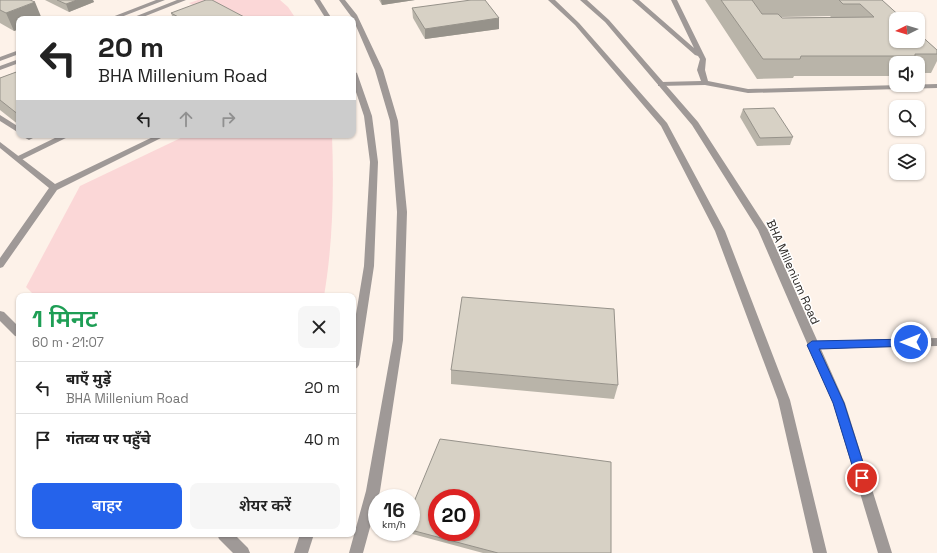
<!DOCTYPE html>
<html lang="hi">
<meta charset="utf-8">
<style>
:root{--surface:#fff;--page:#f6f6f6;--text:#222;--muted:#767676;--line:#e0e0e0;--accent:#2563eb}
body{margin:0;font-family:"Space Grotesk","Noto Sans Devanagari",sans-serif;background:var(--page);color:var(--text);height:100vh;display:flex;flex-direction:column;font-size:15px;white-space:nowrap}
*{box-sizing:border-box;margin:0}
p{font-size:13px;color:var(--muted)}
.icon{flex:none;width:22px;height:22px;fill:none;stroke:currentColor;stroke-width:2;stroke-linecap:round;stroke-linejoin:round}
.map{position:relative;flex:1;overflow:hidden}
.panel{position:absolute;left:16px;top:293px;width:340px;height:244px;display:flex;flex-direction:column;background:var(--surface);border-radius:8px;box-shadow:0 1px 3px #0004}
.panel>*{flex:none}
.guide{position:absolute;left:16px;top:16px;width:340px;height:122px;border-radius:8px;box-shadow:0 1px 3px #0004;background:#fff;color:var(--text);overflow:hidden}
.needle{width:26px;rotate:265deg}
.buttons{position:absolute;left:889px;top:12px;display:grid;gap:8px}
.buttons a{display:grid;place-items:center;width:36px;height:36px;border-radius:8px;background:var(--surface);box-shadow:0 1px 3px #0004;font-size:20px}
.speed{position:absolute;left:368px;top:489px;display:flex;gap:8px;font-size:20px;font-weight:700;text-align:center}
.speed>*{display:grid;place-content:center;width:52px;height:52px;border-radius:50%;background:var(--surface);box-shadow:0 1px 3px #0004;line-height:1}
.speed small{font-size:10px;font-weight:400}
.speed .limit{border:6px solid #d22;background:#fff;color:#111}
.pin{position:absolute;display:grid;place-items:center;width:34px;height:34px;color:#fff;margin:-17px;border:2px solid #fff;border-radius:50%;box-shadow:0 1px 4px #0007}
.me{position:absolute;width:44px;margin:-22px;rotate:270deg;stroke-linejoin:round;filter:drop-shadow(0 0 3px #0008)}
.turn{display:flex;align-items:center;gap:14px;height:84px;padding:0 16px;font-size:18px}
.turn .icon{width:52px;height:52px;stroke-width:2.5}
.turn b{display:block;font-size:28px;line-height:34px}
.lanes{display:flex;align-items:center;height:38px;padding:0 16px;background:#0003;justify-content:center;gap:20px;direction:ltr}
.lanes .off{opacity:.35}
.round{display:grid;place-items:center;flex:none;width:42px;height:42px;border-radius:8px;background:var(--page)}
.overview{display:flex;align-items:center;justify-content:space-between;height:68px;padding:0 16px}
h1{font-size:24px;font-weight:600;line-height:30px;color:#1e9e55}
.button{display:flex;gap:8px;margin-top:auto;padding:8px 16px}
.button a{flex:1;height:46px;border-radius:8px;background:var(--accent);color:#fff;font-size:16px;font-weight:600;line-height:46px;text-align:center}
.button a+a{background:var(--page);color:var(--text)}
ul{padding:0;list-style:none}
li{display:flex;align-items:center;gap:12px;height:52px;padding:0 16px;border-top:1px solid var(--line)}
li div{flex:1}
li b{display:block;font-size:15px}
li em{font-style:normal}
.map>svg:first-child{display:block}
.green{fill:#fbd7d7}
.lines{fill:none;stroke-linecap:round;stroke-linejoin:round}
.lane{fill:#9f9997;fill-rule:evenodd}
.street{fill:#9f9997;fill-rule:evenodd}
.wall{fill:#b9b4a9;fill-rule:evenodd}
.shaded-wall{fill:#96928a}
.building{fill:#d7d1c5;stroke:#96928a;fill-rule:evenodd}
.route{fill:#2563eb;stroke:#184099}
.labels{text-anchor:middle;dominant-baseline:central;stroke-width:3;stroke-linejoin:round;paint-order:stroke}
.street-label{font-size:12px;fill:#2b2724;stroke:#fff}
</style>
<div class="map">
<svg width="937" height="553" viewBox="0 0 937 553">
<rect width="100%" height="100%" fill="#fdf2e9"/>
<g class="green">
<polygon points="198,0 280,0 288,7 296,19 216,19 189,3"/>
<path d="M 187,135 L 332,135 C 334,189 333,243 324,296 L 35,296 L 26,287 L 80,186 Z"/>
</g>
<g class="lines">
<g class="lane">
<polygon points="339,0 345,0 357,15 383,70 398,121 407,212 403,340 380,491 363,553 349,553 366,491 393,340 397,212 390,121 375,70 353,19"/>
<polygon points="632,0 639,0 694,48 671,0 677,0 706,59 705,70 708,81 748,89 937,84 937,88 748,93 705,85 658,86 658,82 661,82 701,81 697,70 700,59 698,56 695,55"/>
<polygon points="0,115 19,127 19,133 0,121"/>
<polygon points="20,135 39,135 29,140"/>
<polygon points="61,135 72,135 21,160 18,160 14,158"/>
<polygon points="937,338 937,346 812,349 808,348 807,345 808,342 812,341"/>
</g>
<g class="street">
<polygon points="156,0 165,0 116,19 107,19"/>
<polygon points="177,0 186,0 138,19 129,19"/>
<polygon points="314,0 320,0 332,19 326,19"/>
<polygon points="548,0 555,0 579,23 667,123 725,231 790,400 827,553 813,553 778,400 715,231 661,126 575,25"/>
<polygon points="580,0 587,0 609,20 698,122 768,230 845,403 892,553 878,553 833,403 758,230 692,125 605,22"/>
<polygon points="19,50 19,54 0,61 0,57"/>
<polygon points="19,59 19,63 0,70 0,66"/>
<polygon points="353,71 357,73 372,116 378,162 374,266 359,365 357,368 353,369 353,332 364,266 370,162 364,116 353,83"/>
<polygon points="157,135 167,135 57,190 3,267 0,268 0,258 49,188 0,148 0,142 55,184"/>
<polygon points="0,311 4,312 19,327 19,337 15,336 0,321"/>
<polygon points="217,534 234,534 248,548 250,553 233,553 219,539"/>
<polygon points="300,534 314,534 308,553 294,553"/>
</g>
</g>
<g class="wall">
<polygon points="0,0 19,19 19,29 14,31 0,23"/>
<polygon points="45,0 93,0 94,2 69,12"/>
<polygon points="379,0 415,0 382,5"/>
<path d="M 705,0 L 882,0 L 937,50 L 937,61 L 931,73 L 918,73 L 918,63 L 896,63 L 896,76 L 794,76 L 793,78 L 757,79 ZM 830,16 L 831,17 L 782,18 L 782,17 Z"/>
<polygon points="412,8 499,18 499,29 425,39 413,18"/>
<polygon points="171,13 248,19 173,19"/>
<polygon points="19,71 19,125 0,110 0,78"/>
<polygon points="743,109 793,137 790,145 757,146 740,117"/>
<polygon points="451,370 618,385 614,399 451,384"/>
<polygon points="411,509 611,553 483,553 405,532 411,532"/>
</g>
<g class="shaded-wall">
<polygon points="77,0 93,0 94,2 69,12 66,4"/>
<polygon points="381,0 415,0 382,5"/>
<polygon points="35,2 42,19 19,19 19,29 14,31 6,13"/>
<polygon points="499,18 499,29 425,39 425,29"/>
</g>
<g class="building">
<polygon points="0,0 30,0 35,2 6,13 0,10"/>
<polygon points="57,0 77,0 66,4"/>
<polygon points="206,0 212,0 248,19 182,19 171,13"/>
<polygon points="471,0 485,0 499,18 425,29 412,8"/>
<polygon points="721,0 752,0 762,14 778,14 782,18 874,17 860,4 843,4 839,0 882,0 903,19 896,19 896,41 918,41 918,33 937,50 937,54 915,54 915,56 801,56 800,59 763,59"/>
<polygon points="19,71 19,115 0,100 0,78"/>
<polygon points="774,108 793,137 760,138 743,109"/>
<polygon points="462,297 614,309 618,385 451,370"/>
<path d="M 440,439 L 611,462 L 611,553 L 498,553 L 411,530 L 411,509 ZM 437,498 L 471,498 L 471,532 L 437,532 Z"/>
</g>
<polygon class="route" points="911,339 916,342 911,346 819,349 844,403 868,478 866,482 862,484 858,482 856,478 833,403 807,345 812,341"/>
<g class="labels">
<g class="street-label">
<text transform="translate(793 272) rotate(66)">BHA Millenium Road</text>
</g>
</g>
</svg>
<div class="buttons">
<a><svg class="needle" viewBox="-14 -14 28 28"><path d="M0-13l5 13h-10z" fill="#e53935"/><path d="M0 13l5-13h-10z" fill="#767676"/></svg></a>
<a><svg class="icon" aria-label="sound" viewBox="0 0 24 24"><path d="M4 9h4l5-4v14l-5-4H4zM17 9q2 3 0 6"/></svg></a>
<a><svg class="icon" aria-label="search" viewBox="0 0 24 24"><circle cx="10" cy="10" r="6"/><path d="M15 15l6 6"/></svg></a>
<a><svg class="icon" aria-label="layers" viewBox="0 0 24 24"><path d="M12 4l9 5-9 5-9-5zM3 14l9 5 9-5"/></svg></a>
</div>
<div class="speed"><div>16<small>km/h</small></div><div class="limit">20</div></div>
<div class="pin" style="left:862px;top:478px;background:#d93025"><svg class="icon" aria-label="arrive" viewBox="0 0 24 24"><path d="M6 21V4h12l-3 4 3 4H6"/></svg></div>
<svg class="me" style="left:911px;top:342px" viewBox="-20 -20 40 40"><circle r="17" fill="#2563eb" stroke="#fff" stroke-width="3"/><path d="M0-11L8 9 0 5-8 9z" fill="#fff"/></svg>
<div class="guide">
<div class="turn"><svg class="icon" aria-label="left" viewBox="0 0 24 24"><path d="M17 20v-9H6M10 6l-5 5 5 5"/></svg><div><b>20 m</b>BHA Millenium Road</div></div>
<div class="lanes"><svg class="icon" aria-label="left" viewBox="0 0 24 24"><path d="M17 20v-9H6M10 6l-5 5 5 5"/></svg><svg class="icon off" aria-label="ahead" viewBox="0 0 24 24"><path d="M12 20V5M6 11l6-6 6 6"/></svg><svg class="icon off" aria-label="right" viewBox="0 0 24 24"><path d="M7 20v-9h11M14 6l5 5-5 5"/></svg></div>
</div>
<section class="panel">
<div class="overview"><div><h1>1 मिनट</h1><p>60 m · 21:07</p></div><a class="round"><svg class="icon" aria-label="close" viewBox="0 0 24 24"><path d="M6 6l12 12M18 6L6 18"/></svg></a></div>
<ul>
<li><svg class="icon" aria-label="left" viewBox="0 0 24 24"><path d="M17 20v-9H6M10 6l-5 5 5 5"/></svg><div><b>बाएँ मुड़ें</b><p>BHA Millenium Road</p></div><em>20 m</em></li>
<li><svg class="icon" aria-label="arrive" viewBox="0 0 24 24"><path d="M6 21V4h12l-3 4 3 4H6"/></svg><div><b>गंतव्य पर पहुँचे</b></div><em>40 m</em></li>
</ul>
<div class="button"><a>बाहर</a><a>शेयर करें</a></div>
</section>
</div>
